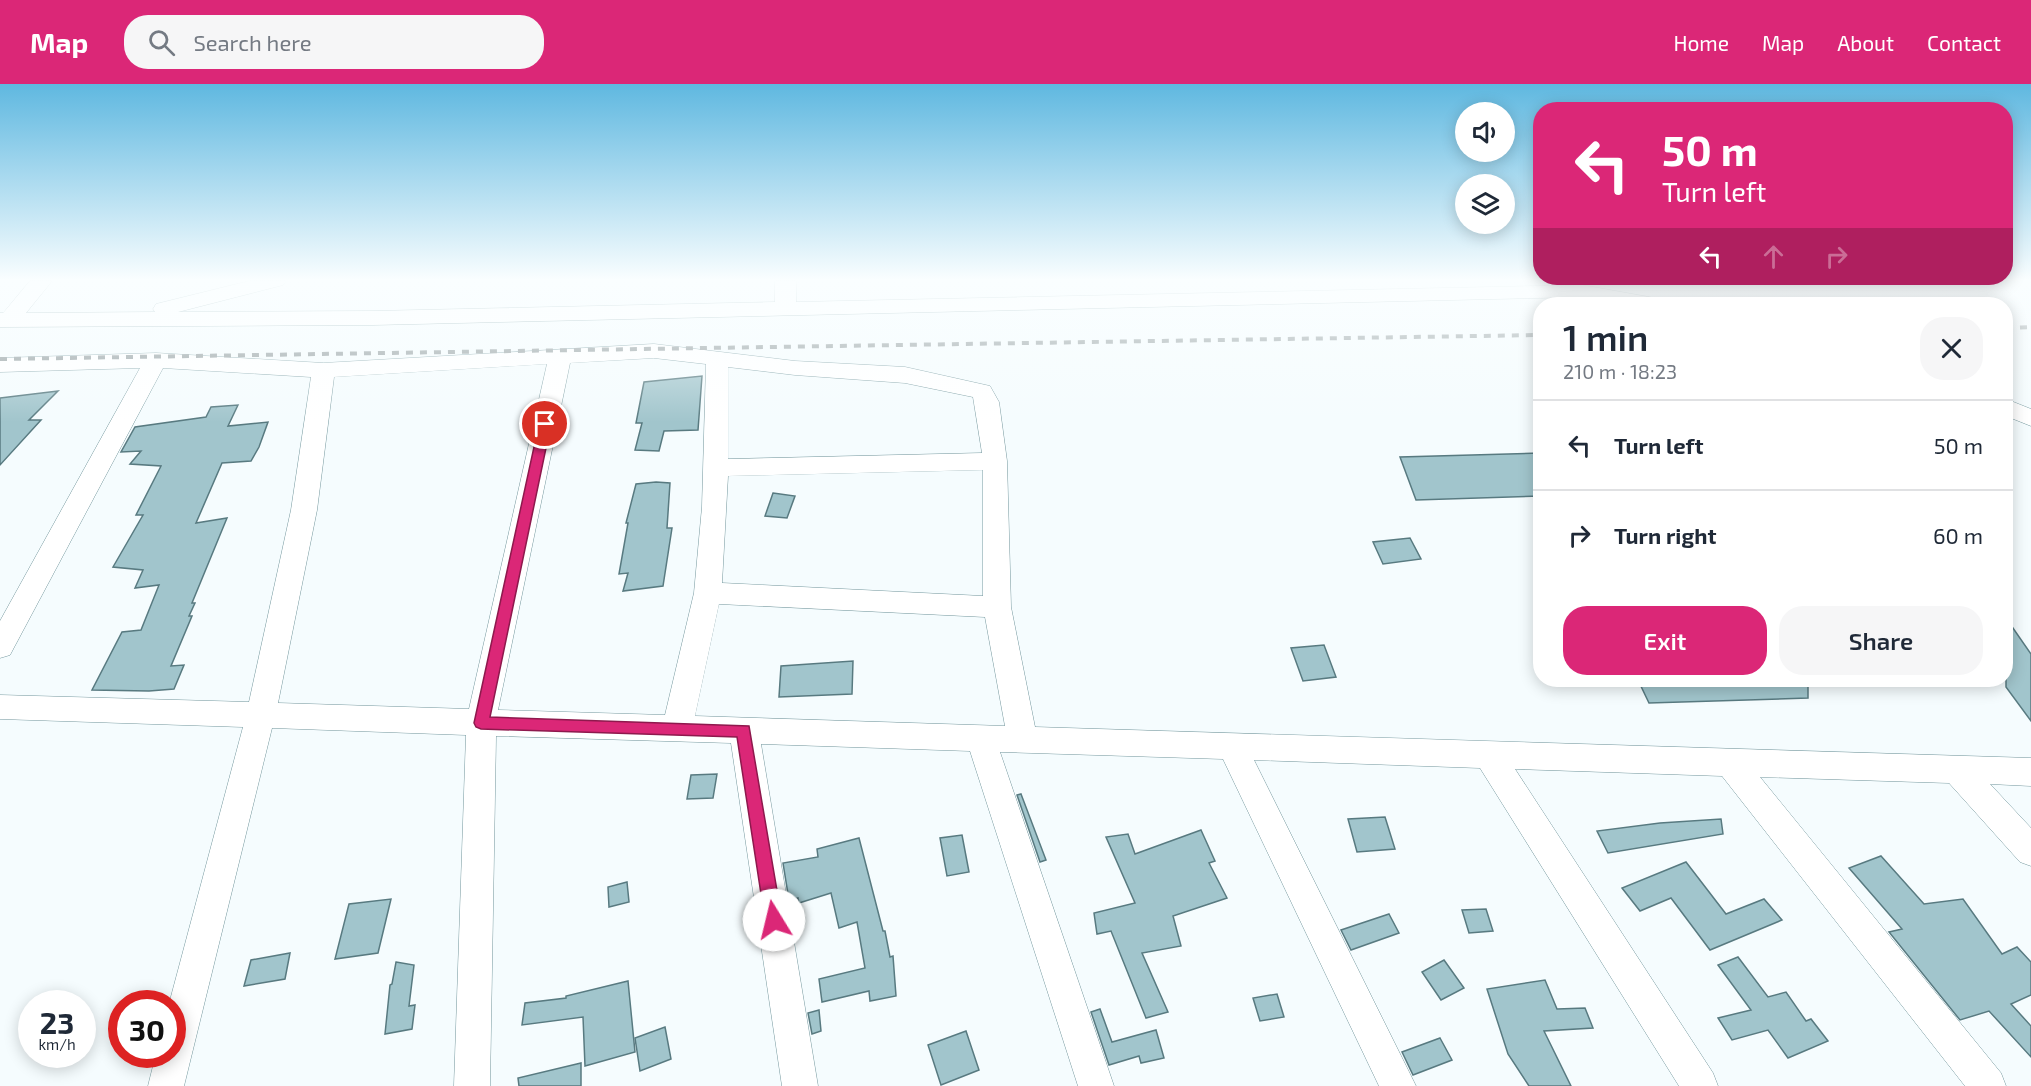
<!DOCTYPE html>
<meta charset="utf-8">
<style>
:root{--surface:#fff;--page:#f6f6f7;--text:#1f2937;--muted:#747a83;--line:#e0e1e3;--accent:#db2777}
body{margin:0;font-family:"Exo 2",sans-serif;background:var(--page);color:var(--text);height:100vh;display:flex;flex-direction:column;font-size:22px;white-space:nowrap}
*{box-sizing:border-box;margin:0}
p{font-size:20px;color:var(--muted)}
.icon{flex:none;width:33px;height:33px;fill:none;stroke:currentColor;stroke-width:2;stroke-linecap:round;stroke-linejoin:round}
.map{position:relative;flex:1;overflow:hidden}
.sheet{position:absolute;left:1533px;top:213px;width:480px;height:390px;display:flex;flex-direction:column;background:var(--surface);border-radius:24px;box-shadow:0 3px 15px #0003}
.sheet>*{flex:none}
.hud{position:absolute;left:1533px;top:18px;width:480px;height:183px;border-radius:24px;box-shadow:0 3px 15px #0003;background:#db2777;color:#fff;overflow:hidden}
.fabs{position:absolute;left:1455px;top:18px;display:grid;gap:12px}
.fabs a{display:grid;place-items:center;width:60px;height:60px;border-radius:50%;background:var(--surface);box-shadow:0 3px 15px #0003;font-size:30px}
.speed{position:absolute;left:18px;top:906px;display:flex;gap:12px;font-size:30px;font-weight:700;text-align:center}
.speed>*{display:grid;place-content:center;width:78px;height:78px;border-radius:50%;background:var(--surface);box-shadow:0 3px 15px #0003;line-height:1}
.speed small{font-size:15px;font-weight:400}
.speed .limit{border:9px solid #d22;background:#fff;color:#111}
.pin{position:absolute;display:grid;place-items:center;width:51px;height:51px;color:#fff;margin:-26px;border:3px solid #fff;border-radius:50%;box-shadow:0 2px 6px #0007}
.me{position:absolute;width:66px;margin:-33px;rotate:351deg;stroke-linejoin:round;filter:drop-shadow(0 0 4px #0008)}
.turn{display:flex;align-items:center;gap:21px;height:126px;padding:0 30px;font-size:27px}
.turn .icon{width:78px;height:78px;stroke-width:2.5}
.turn b{display:block;font-size:42px;line-height:51px}
.lanes{display:flex;align-items:center;height:57px;padding:0 30px;background:#0003;justify-content:center;gap:30px;direction:ltr}
.lanes .off{opacity:.35}
.round{display:grid;place-items:center;flex:none;width:63px;height:63px;border-radius:24px;background:var(--page)}
.overview{display:flex;align-items:center;justify-content:space-between;height:102px;padding:0 30px}
h1{font-size:36px;font-weight:600;line-height:45px}
.cta{display:flex;gap:12px;margin-top:auto;padding:12px 30px}
.cta a{flex:1;height:69px;border-radius:24px;background:var(--accent);color:#fff;font-size:24px;font-weight:600;line-height:69px;text-align:center}
.cta a+a{background:var(--page);color:var(--text)}
ul{padding:0;list-style:none}
li{display:flex;align-items:center;gap:18px;height:90px;padding:0 30px;border-top:2px solid var(--line)}
li div{flex:1}
li b{display:block;font-size:22px}
li em{font-style:normal}
header{display:flex;align-items:center;gap:36px;box-sizing:border-box;height:84px;padding:0 30px;background:var(--accent);color:#fff}
header strong{font-size:28px}
nav{display:flex;gap:33px;margin-inline-start:auto;font-size:21px}
.search{width:420px;height:54px;background:var(--page);display:flex;align-items:center;gap:15px;box-sizing:border-box;padding:0 21px;border-radius:24px;color:var(--muted);font-size:22px}
.map>svg:first-child{display:block}
.building{fill:#a1c5cc;stroke:#587a80;stroke-width:1.5}
.lines{fill:none;stroke-linecap:round;stroke-linejoin:round}
.street-casing{stroke:#75989e;stroke-width:1}
.street{fill:#fff;fill-rule:evenodd}
.rail{stroke:#8d989a;stroke-width:4;stroke-dasharray:7 7;stroke-linecap:butt}
.route{fill:#db2777;stroke:#8e194d;stroke-width:1.5}
</style>
<header>
<strong>Map</strong>
<div class="search"><svg class="icon" aria-label="search" viewBox="0 0 24 24"><circle cx="10" cy="10" r="6"/><path d="M15 15l6 6"/></svg>Search here</div>
<nav><a>Home</a><a>Map</a><a>About</a><a>Contact</a></nav>
</header>
<div class="map">
<svg width="2031" height="1002" viewBox="0 0 2031 1002">
<rect width="100%" height="100%" fill="#f5fcfe"/>
<g class="building">
<polygon points="702,292 698,346 664,347 659,367 635,366 642,339 636,339 644,298"/>
<polygon points="58,307 29,336 41,336 0,381 0,314"/>
<polygon points="238,321 228,342 268,338 259,363 251,377 222,379 196,439 227,434 192,519 195,519 189,532 192,532 171,582 184,581 174,605 149,607 92,606 122,548 141,546 159,501 135,504 143,486 113,483 143,431 136,431 161,382 130,380 141,367 121,368 135,343 206,333 211,323"/>
<polygon points="1540,369 1540,412 1416,416 1400,373"/>
<polygon points="656,398 670,399 667,444 672,444 663,502 623,507 628,489 619,490 628,439 626,439 636,400"/>
<polygon points="773,409 795,412 787,434 765,432"/>
<polygon points="1410,454 1421,475 1383,480 1373,458"/>
<polygon points="2006,534 2031,570 2031,637 2006,603"/>
<polygon points="1324,561 1336,593 1303,597 1291,564"/>
<polygon points="853,577 852,610 779,613 781,582"/>
<polygon points="1638,596 1808,596 1808,614 1649,619"/>
<polygon points="717,690 713,714 687,715 691,691"/>
<polygon points="1021,710 1046,776 1040,778 1017,711"/>
<polygon points="1385,733 1395,765 1357,768 1348,735"/>
<polygon points="1721,735 1723,750 1608,769 1597,747 1660,739"/>
<polygon points="1201,746 1215,777 1209,779 1227,814 1173,832 1181,862 1142,869 1168,928 1146,934 1111,847 1097,850 1094,829 1135,819 1106,753 1128,750 1135,770"/>
<polygon points="962,751 969,788 947,792 940,754"/>
<polygon points="859,754 883,847 885,847 890,873 893,872 896,912 870,917 869,907 822,918 819,895 865,884 857,838 839,844 831,809 799,819 798,814 789,816 783,779 818,773 817,765"/>
<polygon points="1881,772 1924,820 1963,815 2002,870 2017,863 2031,878 2031,911 2011,920 2031,942 2031,973 1989,927 1960,936 1889,848 1902,845 1849,784"/>
<polygon points="1686,778 1726,830 1764,815 1782,836 1710,866 1671,814 1640,827 1622,804"/>
<polygon points="627,798 629,818 609,823 608,803"/>
<polygon points="391,815 378,869 335,875 349,820"/>
<polygon points="1486,825 1493,847 1469,849 1462,826"/>
<polygon points="1389,830 1399,849 1351,866 1341,846"/>
<polygon points="290,869 285,895 244,902 251,876"/>
<polygon points="1738,873 1768,913 1786,908 1806,937 1811,935 1828,957 1788,974 1768,946 1732,956 1718,934 1751,926 1718,881"/>
<polygon points="1444,876 1464,904 1441,916 1422,888"/>
<polygon points="396,878 414,881 409,922 415,921 412,945 385,950 390,901 392,900"/>
<polygon points="1545,896 1557,925 1585,924 1593,944 1544,947 1571,1002 1529,1002 1508,970 1487,905"/>
<polygon points="628,897 635,968 585,982 583,933 522,941 525,919 566,914 566,912"/>
<polygon points="1277,910 1284,933 1260,937 1253,914"/>
<polygon points="1100,925 1112,958 1156,946 1164,974 1141,979 1139,972 1109,981 1091,928"/>
<polygon points="819,926 821,947 812,950 808,929"/>
<polygon points="665,943 671,975 640,987 635,954"/>
<polygon points="966,947 979,986 941,1001 928,961"/>
<polygon points="1440,954 1452,976 1413,991 1402,968"/>
<polygon points="581,979 581,1002 519,1002 518,994"/>
</g>
<g class="lines">
<g class="street-casing">
<g id="street">
<polygon points="30,197 52,197 26,229 155,228 153,225 156,220 249,197 286,197 283,201 178,228 373,227 775,218 775,197 796,197 796,218 1582,201 1649,213 1657,215 1660,220 1618,220 1582,213 373,241 0,243 0,229 3,229"/>
<path d="M 654,260 L 795,277 L 905,283 L 990,302 L 999,318 L 1007,377 L 1011,523 L 1035,643 L 2031,674 L 2031,702 L 1990,700 L 2031,744 L 2031,782 L 2020,778 L 1949,699 L 1760,693 L 2001,989 L 2006,1002 L 1965,1002 L 1722,692 L 1515,685 L 1713,989 L 1718,1002 L 1679,1002 L 1480,684 L 1254,676 L 1416,1002 L 1379,1002 L 1223,675 L 1000,668 L 1114,1002 L 1078,1002 L 970,667 L 761,660 L 818,1002 L 782,1002 L 731,659 L 496,652 L 490,1002 L 454,1002 L 466,651 L 272,644 L 184,1002 L 148,1002 L 156,970 L 172,970 L 172,920 L 169,920 L 243,643 L 0,635 L 0,611 L 249,618 L 291,426 L 311,293 L 163,284 L 10,571 L 0,574 L 0,537 L 140,284 L 0,288 L 0,274 L 156,269 L 323,279 ZM 654,274 L 706,280 L 702,423 L 694,509 L 665,631 L 498,626 L 570,279 ZM 547,280 L 469,625 L 278,619 L 317,426 L 334,293 ZM 728,283 L 795,291 L 905,299 L 973,313 L 982,369 L 728,375 ZM 983,386 L 983,512 L 722,499 L 728,392 ZM 719,520 L 985,533 L 1005,642 L 695,632 Z"/>
<polygon points="2006,315 2031,325 2031,342 2006,332"/>
</g>
</g>
<use href="#street" class="street"/>
<g class="rail">
<polyline points="2006,244 2031,243"/>
<polyline points="0,275 1540,251"/>
</g>
</g>
<linearGradient id="sky" x2="0" y2="1"><stop stop-color="#5fb8e0"/><stop offset="0.58" stop-color="#fafeff"/><stop offset="1" stop-color="#fafeff" stop-opacity="0"/></linearGradient>
<rect width="2031" height="338" fill="url(#sky)"/>
<polygon class="route" points="545,336 551,340 490,633 749,642 782,836 780,842 774,844 768,842 765,836 737,653 481,645 476,643 474,639 539,340"/>
</svg>
<div class="fabs">
<a><svg class="icon" aria-label="sound" viewBox="0 0 24 24"><path d="M4 9h4l5-4v14l-5-4H4zM17 9q2 3 0 6"/></svg></a>
<a><svg class="icon" aria-label="layers" viewBox="0 0 24 24"><path d="M12 4l9 5-9 5-9-5zM3 14l9 5 9-5"/></svg></a>
</div>
<div class="speed"><div>23<small>km/h</small></div><div class="limit">30</div></div>
<div class="pin" style="left:545px;top:340px;background:#d93025"><svg class="icon" aria-label="arrive" viewBox="0 0 24 24"><path d="M6 21V4h12l-3 4 3 4H6"/></svg></div>
<svg class="me" style="left:774px;top:836px" viewBox="-20 -20 40 40"><circle r="19" fill="#fff"/><path d="M0-13L10 11 0 6-10 11z" fill="#db2777"/></svg>
<div class="hud">
<div class="turn"><svg class="icon" aria-label="left" viewBox="0 0 24 24"><path d="M17 20v-9H6M10 6l-5 5 5 5"/></svg><div><b>50 m</b>Turn left</div></div>
<div class="lanes"><svg class="icon" aria-label="left" viewBox="0 0 24 24"><path d="M17 20v-9H6M10 6l-5 5 5 5"/></svg><svg class="icon off" aria-label="ahead" viewBox="0 0 24 24"><path d="M12 20V5M6 11l6-6 6 6"/></svg><svg class="icon off" aria-label="right" viewBox="0 0 24 24"><path d="M7 20v-9h11M14 6l5 5-5 5"/></svg></div>
</div>
<section class="sheet">
<div class="overview"><div><h1>1 min</h1><p>210 m · 18:23</p></div><a class="round"><svg class="icon" aria-label="close" viewBox="0 0 24 24"><path d="M6 6l12 12M18 6L6 18"/></svg></a></div>
<ul>
<li><svg class="icon" aria-label="left" viewBox="0 0 24 24"><path d="M17 20v-9H6M10 6l-5 5 5 5"/></svg><div><b>Turn left</b></div><em>50 m</em></li>
<li><svg class="icon" aria-label="right" viewBox="0 0 24 24"><path d="M7 20v-9h11M14 6l5 5-5 5"/></svg><div><b>Turn right</b></div><em>60 m</em></li>
</ul>
<div class="cta"><a>Exit</a><a>Share</a></div>
</section>
</div>
